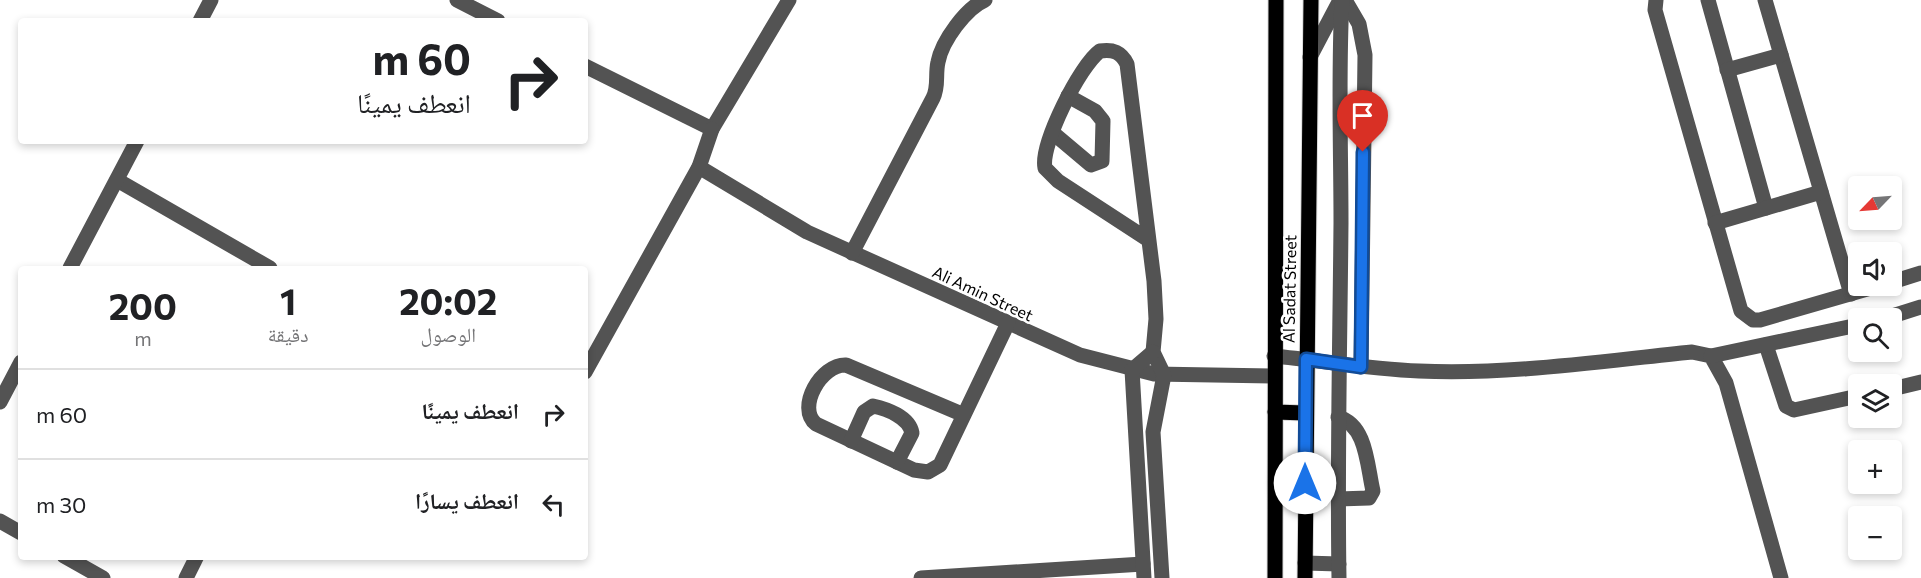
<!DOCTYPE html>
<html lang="ar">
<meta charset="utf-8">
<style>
:root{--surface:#fff;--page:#f6f6f6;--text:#202124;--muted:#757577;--line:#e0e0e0}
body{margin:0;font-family:Commissioner,"Noto Naskh Arabic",sans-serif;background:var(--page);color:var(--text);direction:rtl;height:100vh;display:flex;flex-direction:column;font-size:22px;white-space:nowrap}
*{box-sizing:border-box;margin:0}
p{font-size:20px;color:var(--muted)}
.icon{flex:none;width:33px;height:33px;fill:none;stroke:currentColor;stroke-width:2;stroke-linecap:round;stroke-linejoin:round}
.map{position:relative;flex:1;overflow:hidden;direction:ltr}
.panel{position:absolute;left:18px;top:266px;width:570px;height:294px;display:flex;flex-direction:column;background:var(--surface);border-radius:6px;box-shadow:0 3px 9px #0003;direction:rtl}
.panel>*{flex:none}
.hud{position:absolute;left:18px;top:18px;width:570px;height:126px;border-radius:6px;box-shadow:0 3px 9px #0003;direction:rtl;background:#fff;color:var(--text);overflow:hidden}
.needle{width:39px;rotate:245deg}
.fabs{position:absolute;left:1848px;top:176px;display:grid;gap:12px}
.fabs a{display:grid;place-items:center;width:54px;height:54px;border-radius:6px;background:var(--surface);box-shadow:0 3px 9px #0003;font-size:30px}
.pin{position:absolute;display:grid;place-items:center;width:51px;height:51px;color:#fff;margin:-62px -26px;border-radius:50% 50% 50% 0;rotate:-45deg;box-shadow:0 0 6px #0007}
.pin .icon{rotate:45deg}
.me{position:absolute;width:66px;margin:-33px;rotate:0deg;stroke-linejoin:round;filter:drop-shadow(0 0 4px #0008)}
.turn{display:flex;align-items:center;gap:21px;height:126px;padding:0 18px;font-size:27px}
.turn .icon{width:78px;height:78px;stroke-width:2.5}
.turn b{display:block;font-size:42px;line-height:51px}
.eta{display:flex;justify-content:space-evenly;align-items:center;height:102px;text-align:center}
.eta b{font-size:36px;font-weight:700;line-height:42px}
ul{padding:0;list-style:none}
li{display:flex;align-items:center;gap:18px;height:90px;padding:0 18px;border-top:2px solid var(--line)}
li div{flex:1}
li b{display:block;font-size:22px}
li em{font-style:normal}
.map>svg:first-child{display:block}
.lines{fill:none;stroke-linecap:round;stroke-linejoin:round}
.major-casing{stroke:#dbdbdb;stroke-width:17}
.minor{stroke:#535353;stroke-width:15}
.major{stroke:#000;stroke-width:15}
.route-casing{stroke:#114b97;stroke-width:15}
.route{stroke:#1a73e8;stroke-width:10}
.labels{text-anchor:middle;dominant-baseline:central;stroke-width:5;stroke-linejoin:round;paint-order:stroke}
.street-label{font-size:16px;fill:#000;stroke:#fff}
</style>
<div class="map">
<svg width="1921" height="578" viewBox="0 0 1921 578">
<rect width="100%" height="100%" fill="#fff"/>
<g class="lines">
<g class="major-casing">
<g id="major">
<polyline points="1275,412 1305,413"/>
<polyline points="1275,578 1276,0"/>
<polyline points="1305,578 1311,0"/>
</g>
</g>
<g class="minor">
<polyline points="457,0 498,21"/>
<polyline points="1345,0 1359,24 1365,55 1361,367"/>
<polyline points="1656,0 1655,10 1741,311 1753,320 1760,320 1881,285"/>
<polyline points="1708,0 1766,208"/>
<polyline points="1765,0 1851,294"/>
<polyline points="200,21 211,0"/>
<polyline points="1310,57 1339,2"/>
<polyline points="585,66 712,129 789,0"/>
<polyline points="1727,70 1781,55"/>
<polyline points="1053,133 1091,165 1102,161 1103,121 1095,111 1068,96"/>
<polyline points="699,167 807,232 1080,355 1154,374 1274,376"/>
<polyline points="117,180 270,268"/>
<polyline points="1715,223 1821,192"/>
<path d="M 1147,239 L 1058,181 L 1045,168 C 1040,145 1080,65 1100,51 C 1113,49 1121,52 1127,64 L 1154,281 L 1156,319 L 1153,352 L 1164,375 L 1153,432 L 1162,578"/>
<path d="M 852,253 L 933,98 C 939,86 935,75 938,62 C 942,41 966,8 985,0"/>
<polyline points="70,268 137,141"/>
<polyline points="1892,282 1921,273"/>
<polyline points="1886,318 1921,307"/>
<polyline points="1766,345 1786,406 1794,410 1858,396"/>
<path d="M 1274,356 C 1323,361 1371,369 1419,371 C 1510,375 1602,361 1692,352 L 1711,356 L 1726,383 L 1781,578"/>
<polyline points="1711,356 1858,325"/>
<polyline points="585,372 699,167 712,129"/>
<polyline points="1892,389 1921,382"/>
<polyline points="0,402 21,362"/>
<path d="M 964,415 L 846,365 C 821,364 796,408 816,424 L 914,470 L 928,472 L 940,465 L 1008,323"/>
<path d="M 851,441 L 864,412 L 873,406 C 887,409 909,417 912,433 L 897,462"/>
<path d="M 1338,499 L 1369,498 L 1373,491 C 1367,466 1367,425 1338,417"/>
<polyline points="0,521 21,533"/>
<polyline points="64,556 103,578"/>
<polyline points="1305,563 1339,564"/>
<polyline points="186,578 197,556"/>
<polyline points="921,578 1143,564"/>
<polyline points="1144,578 1132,370 1153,352"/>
<path d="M 1339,578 C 1337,460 1340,341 1341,223 C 1341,149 1338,74 1342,0"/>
</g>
<use href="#major" class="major"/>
</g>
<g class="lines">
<g class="route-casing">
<polyline id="route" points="1305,483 1306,359 1361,367 1363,152"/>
</g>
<use href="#route" class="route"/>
</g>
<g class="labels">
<g class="street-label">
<text transform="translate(1289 289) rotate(-89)">Al Sadat Street</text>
<text transform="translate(983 293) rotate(25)">Ali Amin Street</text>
</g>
</g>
</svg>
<div class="fabs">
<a><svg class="needle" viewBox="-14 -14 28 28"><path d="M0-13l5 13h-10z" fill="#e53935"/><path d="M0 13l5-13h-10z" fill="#757577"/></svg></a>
<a><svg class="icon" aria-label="sound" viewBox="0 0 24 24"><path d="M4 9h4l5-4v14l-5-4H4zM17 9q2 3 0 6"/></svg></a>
<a><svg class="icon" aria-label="search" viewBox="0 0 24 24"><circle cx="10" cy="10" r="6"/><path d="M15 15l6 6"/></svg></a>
<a><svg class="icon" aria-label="layers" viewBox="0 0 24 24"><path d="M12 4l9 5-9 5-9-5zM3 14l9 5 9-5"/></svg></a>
<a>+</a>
<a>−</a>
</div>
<div class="pin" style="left:1363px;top:152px;background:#d93025"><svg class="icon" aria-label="arrive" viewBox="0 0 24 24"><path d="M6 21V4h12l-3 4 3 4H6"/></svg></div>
<svg class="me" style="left:1305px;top:483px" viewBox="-20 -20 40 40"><circle r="19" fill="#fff"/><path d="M0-13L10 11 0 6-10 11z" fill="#1a73e8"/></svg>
<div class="hud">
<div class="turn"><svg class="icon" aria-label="right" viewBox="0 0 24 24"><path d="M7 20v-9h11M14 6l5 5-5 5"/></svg><div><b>60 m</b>انعطف يمينًا</div></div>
</div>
<section class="panel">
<div class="eta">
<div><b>20:02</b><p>الوصول</p></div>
<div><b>1</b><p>دقيقة</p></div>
<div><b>200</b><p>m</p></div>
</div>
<ul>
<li><svg class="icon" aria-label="right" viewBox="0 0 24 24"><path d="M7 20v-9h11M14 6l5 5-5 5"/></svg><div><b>انعطف يمينًا</b></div><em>60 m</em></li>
<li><svg class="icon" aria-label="left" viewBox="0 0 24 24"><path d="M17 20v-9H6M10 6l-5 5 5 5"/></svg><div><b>انعطف يسارًا</b></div><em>30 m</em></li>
</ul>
</section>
</div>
